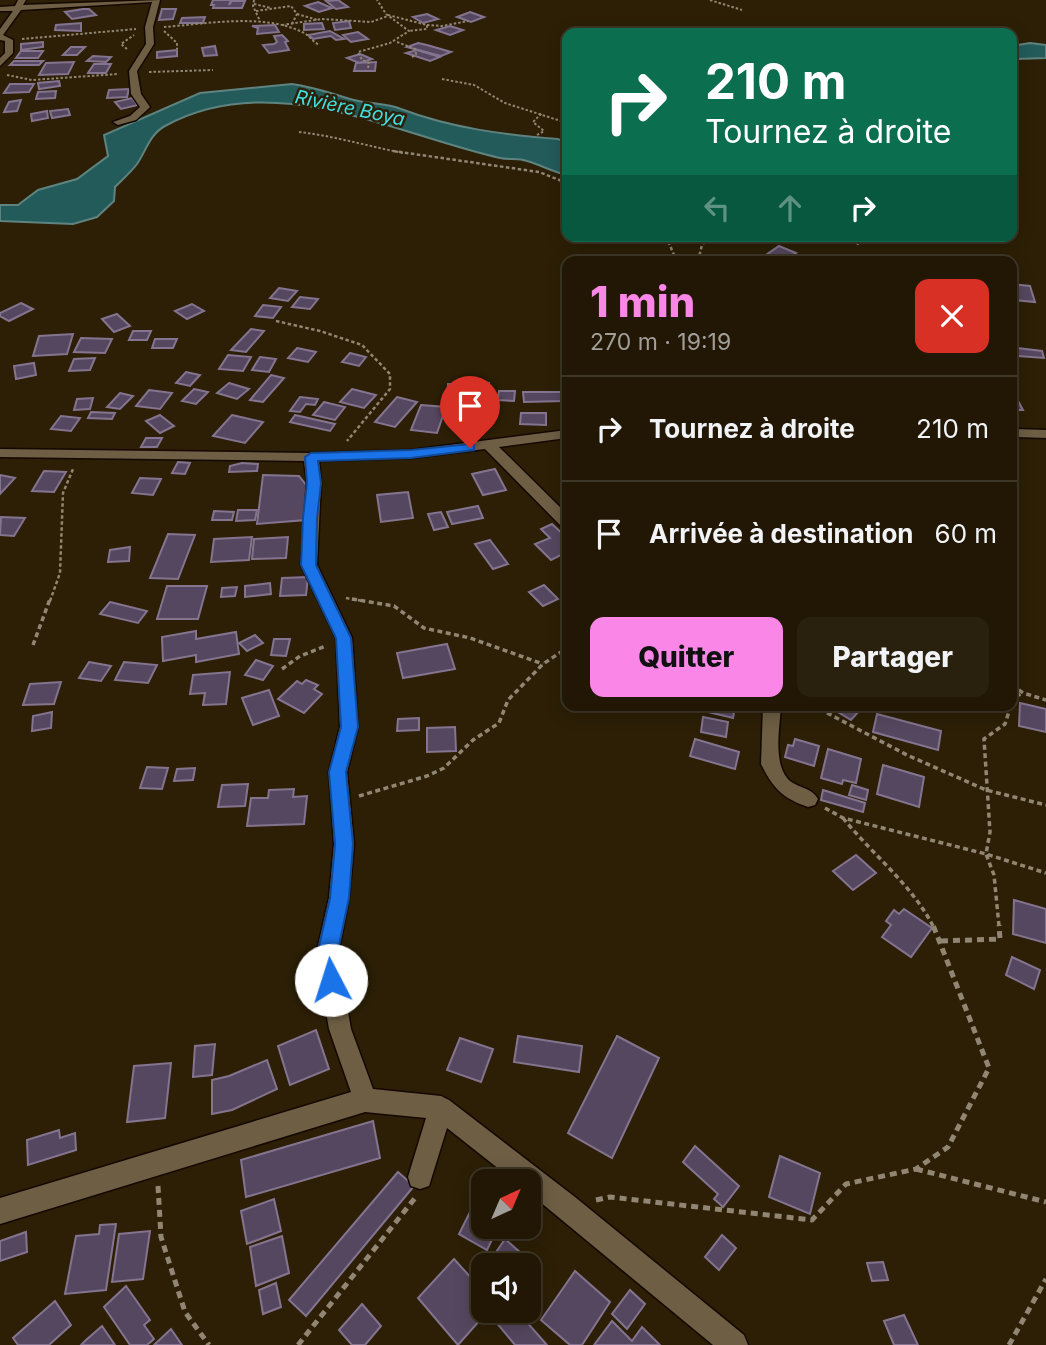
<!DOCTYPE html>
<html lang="fr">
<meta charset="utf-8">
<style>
:root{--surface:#211704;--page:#29200e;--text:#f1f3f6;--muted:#a29f9a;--line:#3e3626;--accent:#fa87e7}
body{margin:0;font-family:Inter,sans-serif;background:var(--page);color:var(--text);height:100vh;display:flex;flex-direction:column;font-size:26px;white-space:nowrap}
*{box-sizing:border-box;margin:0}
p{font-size:23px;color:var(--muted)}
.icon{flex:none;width:38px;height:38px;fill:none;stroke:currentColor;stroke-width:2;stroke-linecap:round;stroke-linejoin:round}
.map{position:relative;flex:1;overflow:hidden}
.details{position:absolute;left:562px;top:256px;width:455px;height:455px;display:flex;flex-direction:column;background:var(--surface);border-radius:14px;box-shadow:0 4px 18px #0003,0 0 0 2px var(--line)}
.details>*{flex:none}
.hud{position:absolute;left:562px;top:28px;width:455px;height:214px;border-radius:14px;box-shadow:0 4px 18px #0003,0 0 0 2px var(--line);background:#0b6e4f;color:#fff;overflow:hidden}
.needle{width:46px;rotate:44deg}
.buttons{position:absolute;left:471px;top:1169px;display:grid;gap:14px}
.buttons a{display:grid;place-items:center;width:70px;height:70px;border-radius:14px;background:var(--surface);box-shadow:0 4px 18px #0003,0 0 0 2px var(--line);font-size:35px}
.pin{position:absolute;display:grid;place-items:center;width:60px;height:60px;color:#fff;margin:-72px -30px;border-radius:50% 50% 50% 0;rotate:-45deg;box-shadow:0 0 7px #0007}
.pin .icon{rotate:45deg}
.me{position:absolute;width:77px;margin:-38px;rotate:355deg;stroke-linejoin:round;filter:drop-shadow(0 0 5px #0008)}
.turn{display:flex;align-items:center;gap:24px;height:147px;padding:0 28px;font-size:32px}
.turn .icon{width:91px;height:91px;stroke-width:2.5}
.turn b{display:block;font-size:49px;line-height:60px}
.lanes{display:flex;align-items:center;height:66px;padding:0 28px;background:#0003;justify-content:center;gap:35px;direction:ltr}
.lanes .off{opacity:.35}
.round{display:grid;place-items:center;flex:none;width:74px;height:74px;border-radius:14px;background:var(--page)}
.headline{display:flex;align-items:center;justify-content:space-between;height:119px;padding:0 28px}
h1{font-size:42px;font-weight:800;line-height:52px;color:var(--accent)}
.action{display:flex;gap:14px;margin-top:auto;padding:14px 28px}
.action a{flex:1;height:80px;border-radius:14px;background:var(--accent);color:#111;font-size:28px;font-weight:800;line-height:80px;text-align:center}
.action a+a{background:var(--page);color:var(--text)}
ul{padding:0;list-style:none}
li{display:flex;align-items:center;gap:21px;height:105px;padding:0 28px;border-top:2px solid var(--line)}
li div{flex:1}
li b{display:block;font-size:26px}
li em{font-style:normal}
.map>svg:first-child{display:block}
.water{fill:#235b5b;stroke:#5f837f;stroke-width:2}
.building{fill:#55475f;stroke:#84748f;stroke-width:2}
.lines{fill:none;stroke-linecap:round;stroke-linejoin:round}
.street-casing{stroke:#140800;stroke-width:3}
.path-far3{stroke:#918673;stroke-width:2;stroke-dasharray:2.5 2;stroke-linecap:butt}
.path-far2{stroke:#918673;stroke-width:2.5;stroke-dasharray:3.5 2.5;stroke-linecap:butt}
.path-far1{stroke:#918673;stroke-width:3.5;stroke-dasharray:5 3.5;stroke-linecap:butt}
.path{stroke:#918673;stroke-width:5;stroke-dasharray:7 5;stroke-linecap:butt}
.street{fill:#6d5e44;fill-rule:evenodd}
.route{fill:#1a73e8;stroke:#114b97;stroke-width:2}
.labels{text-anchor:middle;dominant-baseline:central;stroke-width:5;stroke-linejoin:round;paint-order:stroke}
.far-water-label{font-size:19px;font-style:italic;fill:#41dfe0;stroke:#2c1f06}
</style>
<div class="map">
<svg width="1046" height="1345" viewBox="0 0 1046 1345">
<rect width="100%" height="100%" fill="#2c1f06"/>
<g class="water">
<polygon points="1030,43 1046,45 1046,58 1012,59 1012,46"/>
<path d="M 292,84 C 314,87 333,94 354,100 C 369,104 387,103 401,109 C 451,128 505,135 558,139 L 567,143 L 567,175 C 553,172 541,165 527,161 C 518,158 509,160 500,158 C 394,134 272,67 165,126 C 150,134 146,151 137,164 C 131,172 122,180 115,187 L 114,201 L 97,217 L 73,224 L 0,221 L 0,205 L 18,205 L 38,190 L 77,179 L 108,156 L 104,135 L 200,93 Z"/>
</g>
<g class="building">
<polygon points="213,0 231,0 229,5 232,1 245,1 242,8 213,8 214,5 211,5"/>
<polygon points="338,0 348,7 336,9 326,1"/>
<polygon points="318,2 332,8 319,12 305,6"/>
<polygon points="83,9 89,9 96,15 72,19 65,12"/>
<polygon points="162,9 176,9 173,19 159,20"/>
<polygon points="470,12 484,17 471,22 457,17"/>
<polygon points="427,14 438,19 423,23 413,17"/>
<polygon points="205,17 203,23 180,23 182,18"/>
<polygon points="349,21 351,28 335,30 333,23"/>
<polygon points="81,23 81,31 55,30 56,25"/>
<polygon points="322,23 324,29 304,30 304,24"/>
<polygon points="275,25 279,32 257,34 258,28 252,26"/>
<polygon points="450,26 463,30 450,35 436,30"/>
<polygon points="330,31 344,39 336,40 331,36 313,39 308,35"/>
<polygon points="358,32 368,39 351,42 343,35"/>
<polygon points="282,35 288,41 285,42 289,50 269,53 263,45 274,44 277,42 274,36"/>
<polygon points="43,42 43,47 21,50 21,44"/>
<polygon points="418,43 427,45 451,52 441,56 407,47"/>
<polygon points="215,46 217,55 204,56 202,48"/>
<polygon points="71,47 85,47 77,55 63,55"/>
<polygon points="177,50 177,56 157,58 157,52"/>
<polygon points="417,50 440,57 430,61 406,53"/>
<polygon points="21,51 43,51 38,58 16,58"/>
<polygon points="360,54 372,59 359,63 347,58"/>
<polygon points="93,56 111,57 106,62 87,61"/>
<polygon points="14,61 43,61 39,65 10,65"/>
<polygon points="74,62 68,74 39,75 46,63"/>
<polygon points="376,62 375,71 354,71 356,63"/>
<polygon points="94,64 111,64 106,73 88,73"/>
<polygon points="59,81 60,86 39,89 38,83"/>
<polygon points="10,84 34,84 29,92 4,93"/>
<polygon points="129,89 127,97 107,98 109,90"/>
<polygon points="56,91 55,98 36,99 38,92"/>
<polygon points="132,98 138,105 121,109 115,102"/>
<polygon points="21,100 17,111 4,112 9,102"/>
<polygon points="68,109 70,115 52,118 50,111"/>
<polygon points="47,111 48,118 32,121 31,114"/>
<polygon points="779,246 796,253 784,261 766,255"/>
<polygon points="1012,284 1030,286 1035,302 1012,300"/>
<polygon points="279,288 297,291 288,301 270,298"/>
<polygon points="300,297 318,299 310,309 292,307"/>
<polygon points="21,303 33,309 9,321 0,316 0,313"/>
<polygon points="192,304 204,311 187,319 175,311"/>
<polygon points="263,305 281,307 273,318 255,316"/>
<polygon points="117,314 130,326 114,332 102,319"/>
<polygon points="251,329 264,331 246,352 231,350"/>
<polygon points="133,331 151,331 147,340 129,340"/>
<polygon points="73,334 67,354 33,356 39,336"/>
<polygon points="81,338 112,339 105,353 74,352"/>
<polygon points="155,339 177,339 173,348 152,348"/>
<polygon points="297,348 316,352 308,362 288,358"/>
<polygon points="1017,348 1042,351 1044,358 1018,356"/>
<polygon points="350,353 366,357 359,366 342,362"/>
<polygon points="228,355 251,357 243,371 219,369"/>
<polygon points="260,357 276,359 269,372 252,370"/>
<polygon points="95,358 90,370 69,371 74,359"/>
<polygon points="34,363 36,375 16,379 14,366"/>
<polygon points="186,372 200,375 190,386 176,383"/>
<polygon points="271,375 284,378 263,402 250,400"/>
<polygon points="476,382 489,383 487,393 474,393"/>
<polygon points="229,383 249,389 237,399 217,393"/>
<polygon points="448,384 468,384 467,396 447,396"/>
<polygon points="194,389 208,392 196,404 182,401"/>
<polygon points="352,389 376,395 364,408 340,402"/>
<polygon points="149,390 172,393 160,409 136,406"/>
<polygon points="499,391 515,391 514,401 498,400"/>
<polygon points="523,392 561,392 563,401 524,402"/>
<polygon points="120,393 133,396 120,409 107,407"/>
<polygon points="1012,396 1016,397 1023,410 1012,410"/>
<polygon points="300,397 318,399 315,405 306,404 300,412 290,411"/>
<polygon points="397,397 417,402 395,427 375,422"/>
<polygon points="93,398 90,409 74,410 77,399"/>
<polygon points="457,401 488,405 482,422 450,418"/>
<polygon points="324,402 345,407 335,420 313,415"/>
<polygon points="421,405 446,407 437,433 411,430"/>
<polygon points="91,412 115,413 112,419 88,418"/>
<polygon points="521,413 546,413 546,425 520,424"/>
<polygon points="160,415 174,426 160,433 146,421"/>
<polygon points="232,415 263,422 245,443 213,436"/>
<polygon points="295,415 335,424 330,431 290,422"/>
<polygon points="61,416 80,418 71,431 51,429"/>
<polygon points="146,438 162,438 157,447 141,447"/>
<polygon points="178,462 190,463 185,474 172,473"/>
<polygon points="242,463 258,464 257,471 229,472 230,466"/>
<polygon points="495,469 506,490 483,495 472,474"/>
<polygon points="44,471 66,472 54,492 32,491"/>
<polygon points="0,475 15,478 0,494"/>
<polygon points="263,475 299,476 307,486 306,520 257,524"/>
<polygon points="140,478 161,479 153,495 132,493"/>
<polygon points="408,492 413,518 381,522 377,495"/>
<polygon points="478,506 483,518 452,524 447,512"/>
<polygon points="238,510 257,510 255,520 236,521"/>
<polygon points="214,511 234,512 232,520 212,520"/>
<polygon points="441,512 448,527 434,530 428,514"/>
<polygon points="1,517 25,518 14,536 0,535"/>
<polygon points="552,524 567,538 567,552 551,560 535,544 550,538 541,529"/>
<polygon points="168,534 195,535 178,579 150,578"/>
<polygon points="252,537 249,560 211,562 214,539"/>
<polygon points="288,537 286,558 252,559 254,539"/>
<polygon points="490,540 508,564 493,569 475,544"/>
<polygon points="130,547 129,561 108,562 110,550"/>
<polygon points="308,577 306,595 280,596 282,578"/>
<polygon points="270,583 271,594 245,597 245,586"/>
<polygon points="544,585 558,599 543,606 529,592"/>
<polygon points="167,586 207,586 198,619 157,619"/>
<polygon points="237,587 235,596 221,597 222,588"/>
<polygon points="110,602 147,611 138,623 100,614"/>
<polygon points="196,631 196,639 236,632 239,654 196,662 196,655 163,661 162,637"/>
<polygon points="255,635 263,643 247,651 239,643"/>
<polygon points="274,639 290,639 286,656 271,655"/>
<polygon points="447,644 455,669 403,678 397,653"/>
<polygon points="256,660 273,666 263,680 245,675"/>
<polygon points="89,662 111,666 101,681 79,678"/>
<polygon points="124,662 157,665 148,683 115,680"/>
<polygon points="230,672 226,704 203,705 205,693 190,694 193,675"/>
<polygon points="306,680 318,685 314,689 322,694 304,713 278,699 297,681 302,684"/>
<polygon points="61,682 54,704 23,705 30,684"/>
<polygon points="269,690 279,716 253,725 242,698"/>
<polygon points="1020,703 1046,709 1046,732 1019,726"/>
<polygon points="705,705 735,707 733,718 704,711"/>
<polygon points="837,705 853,705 860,710 851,720 833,709"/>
<polygon points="52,712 51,728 32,731 33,716"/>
<polygon points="877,714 941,731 938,750 873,732"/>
<polygon points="703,717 728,722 726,737 701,732"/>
<polygon points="419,718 419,730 397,731 398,719"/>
<polygon points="455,727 456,751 427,752 427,728"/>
<polygon points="695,739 739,752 735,769 690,756"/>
<polygon points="795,739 819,746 814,766 785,757 788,745 793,746"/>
<polygon points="828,749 861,759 856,783 843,780 842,784 821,778"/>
<polygon points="883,765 924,777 919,807 877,794"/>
<polygon points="147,767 168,768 162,789 140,788"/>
<polygon points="195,768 193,780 174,781 177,769"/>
<polygon points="248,784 245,806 218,807 222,785"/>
<polygon points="852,785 868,790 866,800 849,795"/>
<polygon points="294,789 293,797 307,796 304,824 247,826 251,798 268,798 269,790"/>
<polygon points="823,790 865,803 863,812 821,800"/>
<polygon points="856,855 876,873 853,890 833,871"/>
<polygon points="1014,900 1046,909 1046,943 1013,934"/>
<polygon points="904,909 932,928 911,957 882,937 891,925 886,921 894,910 899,914"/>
<polygon points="1012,957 1040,970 1034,989 1006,975"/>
<polygon points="316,1030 329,1069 290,1085 278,1046"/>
<polygon points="518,1036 582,1046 579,1072 514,1062"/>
<polygon points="617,1036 659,1058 612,1158 568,1133"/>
<polygon points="460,1038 493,1049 481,1082 447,1070"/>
<polygon points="215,1044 212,1075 193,1077 195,1046"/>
<polygon points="267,1060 277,1089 232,1110 212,1114 212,1080 229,1076"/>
<polygon points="171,1063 165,1118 127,1122 134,1066"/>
<polygon points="373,1121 380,1158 246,1197 241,1160"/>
<polygon points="59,1130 60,1138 75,1133 76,1150 28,1165 27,1140"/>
<polygon points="695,1146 739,1186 723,1207 714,1199 718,1194 683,1162"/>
<polygon points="780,1156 820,1173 810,1214 769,1197"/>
<polygon points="398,1172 414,1186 306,1316 289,1300"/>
<polygon points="274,1199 281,1231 247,1244 241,1211"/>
<polygon points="476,1200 483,1204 483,1227 498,1227 487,1250 459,1234"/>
<polygon points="116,1224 106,1290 65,1294 76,1236 99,1234 100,1225"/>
<polygon points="150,1231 143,1279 112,1282 119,1234"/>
<polygon points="26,1232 27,1252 0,1261 0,1241"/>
<polygon points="722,1235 736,1248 719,1270 705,1257"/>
<polygon points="282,1236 289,1273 256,1286 250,1247"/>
<polygon points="505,1239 522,1254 514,1265 489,1265 488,1264"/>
<polygon points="454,1259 483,1291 483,1311 488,1311 458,1345 418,1298"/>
<polygon points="883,1262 888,1280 872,1281 867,1263"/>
<polygon points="575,1271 610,1302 582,1345 570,1345 541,1320"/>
<polygon points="276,1283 281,1307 263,1314 259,1290"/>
<polygon points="126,1286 150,1320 144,1325 154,1339 147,1345 130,1345 104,1307"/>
<polygon points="630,1290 645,1304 627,1329 612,1314"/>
<polygon points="55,1301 71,1325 49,1345 18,1345 13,1338"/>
<polygon points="362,1304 381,1326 365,1345 352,1345 339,1330"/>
<polygon points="506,1311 517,1311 547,1345 515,1345 496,1322"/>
<polygon points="904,1315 918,1345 894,1345 884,1321"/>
<polygon points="612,1321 632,1341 642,1327 660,1345 594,1345"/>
<polygon points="102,1326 115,1345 81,1345 86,1340"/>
<polygon points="171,1329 182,1345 154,1345"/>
</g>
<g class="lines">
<g class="street-casing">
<g id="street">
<polygon points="18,0 26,0 23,5 160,0 153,27 154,44 137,71 141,94 150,107 148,109 136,120 118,125 113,122 130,116 140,107 131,94 129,71 146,44 145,27 152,2 21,10 3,35 13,40 13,53 0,66 0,58 5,53 5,41 0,40 0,29 13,11 0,11 0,7 15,6"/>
<polygon points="1012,429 1046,430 1046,438 1012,437"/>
<polygon points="567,430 567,438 499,447 567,514 567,528 562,527 485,449 411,458 319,461 321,483 317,565 352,638 358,727 347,772 354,844 349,898 338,955 351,1029 373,1089 441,1096 449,1100 575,1197 744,1335 748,1345 713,1345 528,1192 528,1181 514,1181 447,1128 429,1186 420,1189 411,1186 408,1177 426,1118 365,1112 0,1224 0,1198 351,1092 329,1029 316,955 329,898 334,844 329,772 340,727 336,638 301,565 307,483 304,461 0,457 0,449 311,453 411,450"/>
<path d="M 763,705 L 781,705 C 780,727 772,765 790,781 C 799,788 812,788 818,799 L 815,805 L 808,807 C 782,798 773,788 761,764 Z"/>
</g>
</g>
<g class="path-far3">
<polyline points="254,0 253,6 260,21"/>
<polyline points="710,0 742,10"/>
<polyline points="254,4 271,8"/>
<polyline points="256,11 291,6 297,14 292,24"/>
<polyline points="297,14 318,20"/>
<polyline points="388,15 427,25 427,29 409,31"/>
<polyline points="282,25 322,19 371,22 388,16"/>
<polyline points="427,25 442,26 468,21"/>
<path d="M 164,27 C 205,24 264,13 302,32 C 308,34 312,41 319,45"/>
<polyline points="164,31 177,43 177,49"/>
<polyline points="22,39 136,29"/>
<polyline points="397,42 415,49 416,54 411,58"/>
<polyline points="127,49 121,44 134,35"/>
<polyline points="368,68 369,63 362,60 358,52 390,43 409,31 386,14 377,0"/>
<polyline points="149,72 213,70"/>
<polyline points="7,75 32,80 118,74"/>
<polyline points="442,79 474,85 505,103 567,123"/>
<path d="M 299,132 C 334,136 368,146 403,153"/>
<polyline points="537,135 544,131 533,122 542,113"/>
</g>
<g class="path-far2">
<polyline points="393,151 539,172 567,183"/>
<polyline points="666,236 674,255 708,261"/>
<polyline points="839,236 859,244"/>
<polyline points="698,261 702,245 711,236"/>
<polyline points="1012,304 1012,313"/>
<polyline points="276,321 320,331 362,345 390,374 390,389 347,441"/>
<polyline points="346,598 363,601"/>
<polyline points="50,601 60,573 63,493 73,469"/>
</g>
<g class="path-far1">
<polyline points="352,599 394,606 424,628 470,638 543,664"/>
<polyline points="33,645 50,599"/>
<polyline points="282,669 300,656 326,646"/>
<polyline points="1012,685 1023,693 1046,700"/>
<polyline points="1012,703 1013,698 1023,693"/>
<polyline points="812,705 907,755 986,790 1046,805"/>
<polyline points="359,796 427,776 444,768 473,740 499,723 508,700 543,664 567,648"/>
<polyline points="825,808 843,818 986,854 1046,873"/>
<path d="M 843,818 C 872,854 912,885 933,926"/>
<polyline points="999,926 994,875 986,854 990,832 984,739 1005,724 1011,705"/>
</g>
<g class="path">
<polyline points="941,941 1000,939 999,925"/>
<polyline points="916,1169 1046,1202"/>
<polyline points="158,1186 161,1237 185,1312 209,1345"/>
<polyline points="596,1200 610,1197 812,1220 846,1184 916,1169 948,1147 989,1068 933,925"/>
<polyline points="298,1345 415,1198"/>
<polyline points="1009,1345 1046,1279"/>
</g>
<use href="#street" class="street"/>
</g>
<polygon class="route" points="470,444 474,445 474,450 411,458 318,461 321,483 317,518 316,565 351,638 358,727 346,772 353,844 349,898 337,955 341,980 338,986 331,989 324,986 317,955 330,898 335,844 329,772 341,727 336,638 301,565 303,518 307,483 305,457 311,453 411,450"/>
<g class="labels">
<g class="far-water-label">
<text transform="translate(350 108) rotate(12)">Rivière Boya</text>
</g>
</g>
</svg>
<div class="buttons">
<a><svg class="needle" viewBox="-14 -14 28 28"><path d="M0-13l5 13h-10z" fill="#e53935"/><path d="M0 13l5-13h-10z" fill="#a29f9a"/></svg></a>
<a><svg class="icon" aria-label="sound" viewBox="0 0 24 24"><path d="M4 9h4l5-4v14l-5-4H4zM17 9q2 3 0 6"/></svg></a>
</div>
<div class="pin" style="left:470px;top:448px;background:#d93025"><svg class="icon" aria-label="arrive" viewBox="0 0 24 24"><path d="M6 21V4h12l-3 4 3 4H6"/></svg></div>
<svg class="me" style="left:331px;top:980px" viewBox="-20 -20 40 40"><circle r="19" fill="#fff"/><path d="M0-13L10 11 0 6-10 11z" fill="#1a73e8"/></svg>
<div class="hud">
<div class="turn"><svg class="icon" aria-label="right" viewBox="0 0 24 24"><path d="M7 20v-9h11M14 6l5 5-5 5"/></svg><div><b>210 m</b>Tournez à droite</div></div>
<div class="lanes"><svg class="icon off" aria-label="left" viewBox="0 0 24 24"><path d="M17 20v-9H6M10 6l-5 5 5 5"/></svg><svg class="icon off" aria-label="ahead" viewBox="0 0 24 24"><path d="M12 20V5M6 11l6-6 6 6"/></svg><svg class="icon" aria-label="right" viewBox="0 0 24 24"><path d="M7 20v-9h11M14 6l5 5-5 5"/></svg></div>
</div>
<section class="details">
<div class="headline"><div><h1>1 min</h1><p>270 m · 19:19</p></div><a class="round" style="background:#d93025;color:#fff"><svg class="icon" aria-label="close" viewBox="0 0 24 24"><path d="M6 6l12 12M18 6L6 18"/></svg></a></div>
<ul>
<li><svg class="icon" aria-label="right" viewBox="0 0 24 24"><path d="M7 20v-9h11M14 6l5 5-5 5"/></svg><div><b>Tournez à droite</b></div><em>210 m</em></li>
<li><svg class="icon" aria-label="arrive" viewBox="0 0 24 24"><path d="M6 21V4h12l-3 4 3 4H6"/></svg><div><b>Arrivée à destination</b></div><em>60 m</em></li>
</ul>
<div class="action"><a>Quitter</a><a>Partager</a></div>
</section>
</div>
